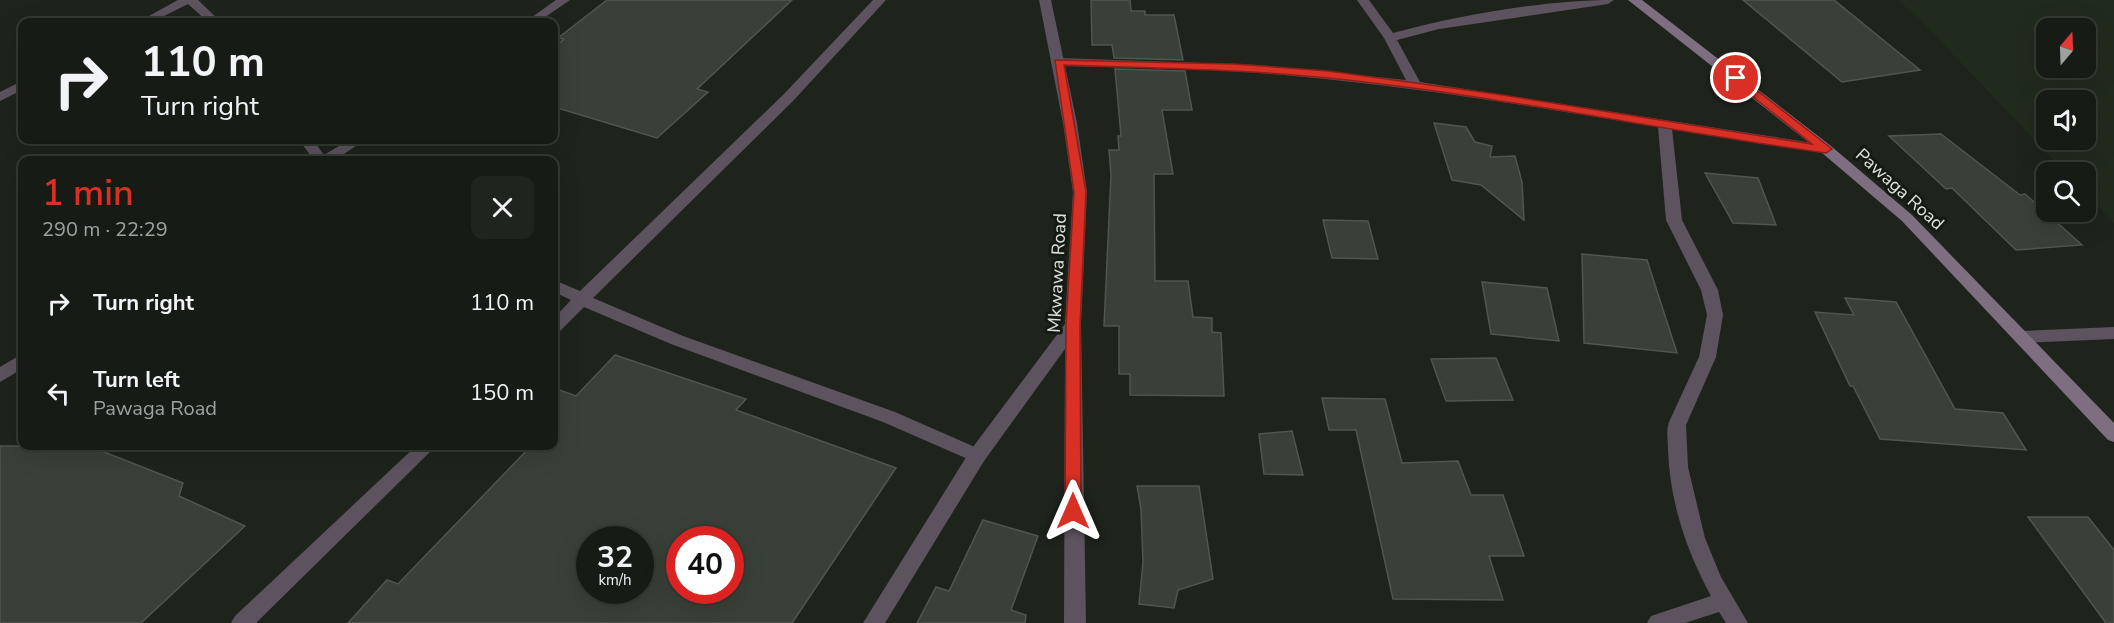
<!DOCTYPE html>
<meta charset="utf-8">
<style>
:root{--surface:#161b15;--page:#1f241e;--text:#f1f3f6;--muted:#9ea1a0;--line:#353934;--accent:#d93025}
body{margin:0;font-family:"Nunito Sans",sans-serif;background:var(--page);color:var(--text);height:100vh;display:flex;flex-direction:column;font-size:22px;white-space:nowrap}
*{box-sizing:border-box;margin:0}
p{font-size:20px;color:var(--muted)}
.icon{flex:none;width:33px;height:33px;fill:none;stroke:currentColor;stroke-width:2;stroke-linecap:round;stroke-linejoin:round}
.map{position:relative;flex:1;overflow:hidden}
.details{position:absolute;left:18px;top:156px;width:540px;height:294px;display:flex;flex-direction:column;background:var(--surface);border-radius:12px;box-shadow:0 6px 24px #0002,0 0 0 2px var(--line)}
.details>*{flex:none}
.banner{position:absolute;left:18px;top:18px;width:540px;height:126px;border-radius:12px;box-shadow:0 6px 24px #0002,0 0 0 2px var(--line);background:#161b15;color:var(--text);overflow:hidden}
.needle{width:39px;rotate:19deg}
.fabs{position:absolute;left:2036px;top:18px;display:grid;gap:12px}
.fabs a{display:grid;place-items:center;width:60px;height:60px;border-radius:12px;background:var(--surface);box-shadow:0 6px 24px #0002,0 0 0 2px var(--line);font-size:30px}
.speed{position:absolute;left:576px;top:526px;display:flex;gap:12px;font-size:30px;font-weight:700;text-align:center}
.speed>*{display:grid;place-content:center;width:78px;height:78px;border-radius:50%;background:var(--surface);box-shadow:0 6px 24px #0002,0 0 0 2px var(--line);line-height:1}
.speed small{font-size:15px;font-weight:400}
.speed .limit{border:9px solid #d22;background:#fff;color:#111}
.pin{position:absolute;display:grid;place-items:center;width:51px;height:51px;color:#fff;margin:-26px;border:3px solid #fff;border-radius:50%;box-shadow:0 2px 6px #0007}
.me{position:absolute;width:66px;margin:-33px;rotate:0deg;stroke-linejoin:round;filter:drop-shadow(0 0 4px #0008)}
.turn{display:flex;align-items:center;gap:21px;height:126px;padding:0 24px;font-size:27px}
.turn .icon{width:78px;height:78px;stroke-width:2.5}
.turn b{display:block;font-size:42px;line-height:51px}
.round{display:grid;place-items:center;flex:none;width:63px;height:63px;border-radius:12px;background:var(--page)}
.overview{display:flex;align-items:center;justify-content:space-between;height:102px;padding:0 24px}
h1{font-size:36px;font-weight:600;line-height:45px;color:var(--accent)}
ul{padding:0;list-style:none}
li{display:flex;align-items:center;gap:18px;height:90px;padding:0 24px}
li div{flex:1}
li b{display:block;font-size:22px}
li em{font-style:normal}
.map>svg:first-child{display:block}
.built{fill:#212b1d;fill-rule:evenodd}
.building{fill:#394037;stroke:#4f564c;stroke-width:1.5;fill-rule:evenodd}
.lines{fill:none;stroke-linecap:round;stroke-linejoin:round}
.service{fill:#5c535e;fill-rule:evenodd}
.minor{fill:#5c535e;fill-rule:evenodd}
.tertiary{fill:#5c535e;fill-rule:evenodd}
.secondary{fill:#7d6f80;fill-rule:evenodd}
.route{fill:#d93025;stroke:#8d1f18;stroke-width:1.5}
.labels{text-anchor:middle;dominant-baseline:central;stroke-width:6;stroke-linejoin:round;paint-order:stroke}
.street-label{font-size:18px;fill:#dfe3dd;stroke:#151b13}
</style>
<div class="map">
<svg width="2114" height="623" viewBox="0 0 2114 623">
<rect width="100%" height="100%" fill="#1e241c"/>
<path class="built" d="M 1898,0 L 2114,0 L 2114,224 L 2085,193 L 2085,172 L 2065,172 L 1927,27 ZM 2046,28 L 2085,28 L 2085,68 L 2046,68 ZM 2046,100 L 2085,100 L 2085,140 L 2046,140 Z"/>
<g class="building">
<polygon points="607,0 792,0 697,89 708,92 657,138 554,107 554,47 564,39 558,38"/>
<polygon points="1091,0 1130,0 1131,11 1145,11 1145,15 1174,15 1183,60 1114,58 1112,45 1092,45"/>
<polygon points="1743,0 1834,0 1920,70 1842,82"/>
<polygon points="1115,69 1185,71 1192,110 1162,110 1173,174 1154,174 1155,281 1188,281 1193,317 1212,318 1212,332 1221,333 1224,396 1130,395 1130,374 1119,374 1119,326 1104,326 1111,175 1109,150 1119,150 1118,136 1121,136"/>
<polygon points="1434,123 1466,127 1475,142 1492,146 1490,157 1515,156 1522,182 1524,220 1481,185 1452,180"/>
<polygon points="1941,134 2020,195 2025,194 2082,245 2016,250 1952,188 1946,189 1889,136"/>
<polygon points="1705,173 1758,178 1776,225 1733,223"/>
<polygon points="1323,220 1368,221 1378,259 1332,258"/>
<polygon points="1582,254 1647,260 1677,353 1584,343"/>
<polygon points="1482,282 1547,288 1559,341 1491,334"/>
<polygon points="1845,298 1896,302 1955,409 2003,413 2026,450 1880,439 1853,386 1850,386 1815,312 1854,315"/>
<path d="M 615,355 L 746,399 L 736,410 L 896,468 L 792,623 L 348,623 L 387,580 L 398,584 L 531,446 L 554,446 L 554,388 L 576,396 ZM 590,540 L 640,540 L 640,591 L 590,591 ZM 680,540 L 730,540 L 730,591 L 680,591 Z"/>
<polygon points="1496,358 1513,400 1446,401 1431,359"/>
<polygon points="1322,398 1385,399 1402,463 1458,461 1471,495 1503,495 1524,556 1489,556 1503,600 1393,599 1356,430 1329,430"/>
<polygon points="1292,431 1303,475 1264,474 1259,434"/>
<polygon points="0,446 89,446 183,483 179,496 245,526 141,623 0,623"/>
<polygon points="1137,486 1199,486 1213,579 1178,590 1174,608 1139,604 1143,562 1141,509"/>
<polygon points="2028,517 2088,517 2114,550 2114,623 2106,623"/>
<polygon points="983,520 1038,536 1011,610 1026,615 1025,623 917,623 936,587 949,591"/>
</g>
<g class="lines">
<polygon class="service" points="2114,327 2114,339 2023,343 2015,337 2023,331"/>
<g class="minor">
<polygon points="178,0 198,0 221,22 208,22 188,4 152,22 138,22"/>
<polygon points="556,0 570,0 538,22 525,22"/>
<polygon points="873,0 886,0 793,101 593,298 683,336 895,412 984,451 986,456 984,461 977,463 883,422 671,344 584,307 560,331 554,333 554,318 571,300 554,292 554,280 580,291 783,95"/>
<path d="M 1357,0 L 1369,0 L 1393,33 C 1460,15 1544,0 1614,0 L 1608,4 L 1439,29 L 1397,40 L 1420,82 L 1826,145 L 1833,149 L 1826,153 L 1672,129 L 1682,220 L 1718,290 L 1723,315 L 1716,357 L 1686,425 L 1688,467 L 1705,538 L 1721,577 L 1748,623 L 1726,623 L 1719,612 L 1685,623 L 1647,623 L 1651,616 L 1711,596 C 1686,550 1670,502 1668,450 C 1668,440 1666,431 1669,422 L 1699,357 L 1707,315 L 1701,290 L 1666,220 L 1658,127 C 1537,107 1416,87 1294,76 C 1216,68 1137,68 1058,66 L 1052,62 L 1058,58 L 1260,65 L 1406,80 L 1384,38 Z"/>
<polygon points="22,81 22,90 0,101 0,92"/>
<polygon points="299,140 313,140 324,155 349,140 365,140 335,160 314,160"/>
<polygon points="22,354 22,369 0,382 0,367"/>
<polygon points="416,446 436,446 256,623 231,623 235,616"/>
</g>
<polygon class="tertiary" points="1039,0 1051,0 1077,123 1087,192 1081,325 1086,623 1064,623 1065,349 984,461 885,623 863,623 970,451 1065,324 1073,192 1063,123"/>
<polygon class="secondary" points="1628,0 1642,0 1831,146 1912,215 2114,423 2114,442 2108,440 1902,221 1821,152"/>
</g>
<path class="route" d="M 1055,60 L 1234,64 L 1328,71 L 1496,94 L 1812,144 L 1732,80 L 1732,75 L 1736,74 L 1832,149 L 1826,153 C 1660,130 1495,95 1328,78 C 1240,69 1152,68 1064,65 L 1086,192 L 1080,325 L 1081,511 L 1079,516 L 1068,516 L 1065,511 L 1066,325 L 1074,192 Z"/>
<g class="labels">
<g class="street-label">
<text transform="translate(1900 189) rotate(42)">Pawaga Road</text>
<text transform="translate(1057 273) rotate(-87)">Mkwawa Road</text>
</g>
</g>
</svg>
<div class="fabs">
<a><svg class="needle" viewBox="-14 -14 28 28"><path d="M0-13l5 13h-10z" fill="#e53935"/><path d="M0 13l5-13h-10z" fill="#9ea1a0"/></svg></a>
<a><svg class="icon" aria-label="sound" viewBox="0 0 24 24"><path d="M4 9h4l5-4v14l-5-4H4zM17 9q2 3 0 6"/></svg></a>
<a><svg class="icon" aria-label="search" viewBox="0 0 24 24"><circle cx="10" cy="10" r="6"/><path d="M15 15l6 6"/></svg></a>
</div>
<div class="speed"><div>32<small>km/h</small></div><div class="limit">40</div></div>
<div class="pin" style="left:1736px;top:78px;background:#d93025"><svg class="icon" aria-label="arrive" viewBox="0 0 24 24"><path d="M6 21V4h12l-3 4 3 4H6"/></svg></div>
<svg class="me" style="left:1073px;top:511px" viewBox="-20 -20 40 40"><path d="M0-17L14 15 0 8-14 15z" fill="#d93025" stroke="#fff" stroke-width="4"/></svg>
<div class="banner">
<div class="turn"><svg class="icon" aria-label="right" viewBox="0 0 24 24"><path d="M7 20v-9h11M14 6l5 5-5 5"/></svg><div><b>110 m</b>Turn right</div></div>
</div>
<section class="details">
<div class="overview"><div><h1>1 min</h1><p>290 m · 22:29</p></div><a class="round"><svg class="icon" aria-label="close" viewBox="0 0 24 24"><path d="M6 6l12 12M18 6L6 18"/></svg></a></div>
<ul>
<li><svg class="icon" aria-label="right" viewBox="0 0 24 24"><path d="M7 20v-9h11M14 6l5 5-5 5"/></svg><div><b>Turn right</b></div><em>110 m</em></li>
<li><svg class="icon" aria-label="left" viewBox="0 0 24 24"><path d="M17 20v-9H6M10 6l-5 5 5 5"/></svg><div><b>Turn left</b><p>Pawaga Road</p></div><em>150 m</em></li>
</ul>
</section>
</div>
